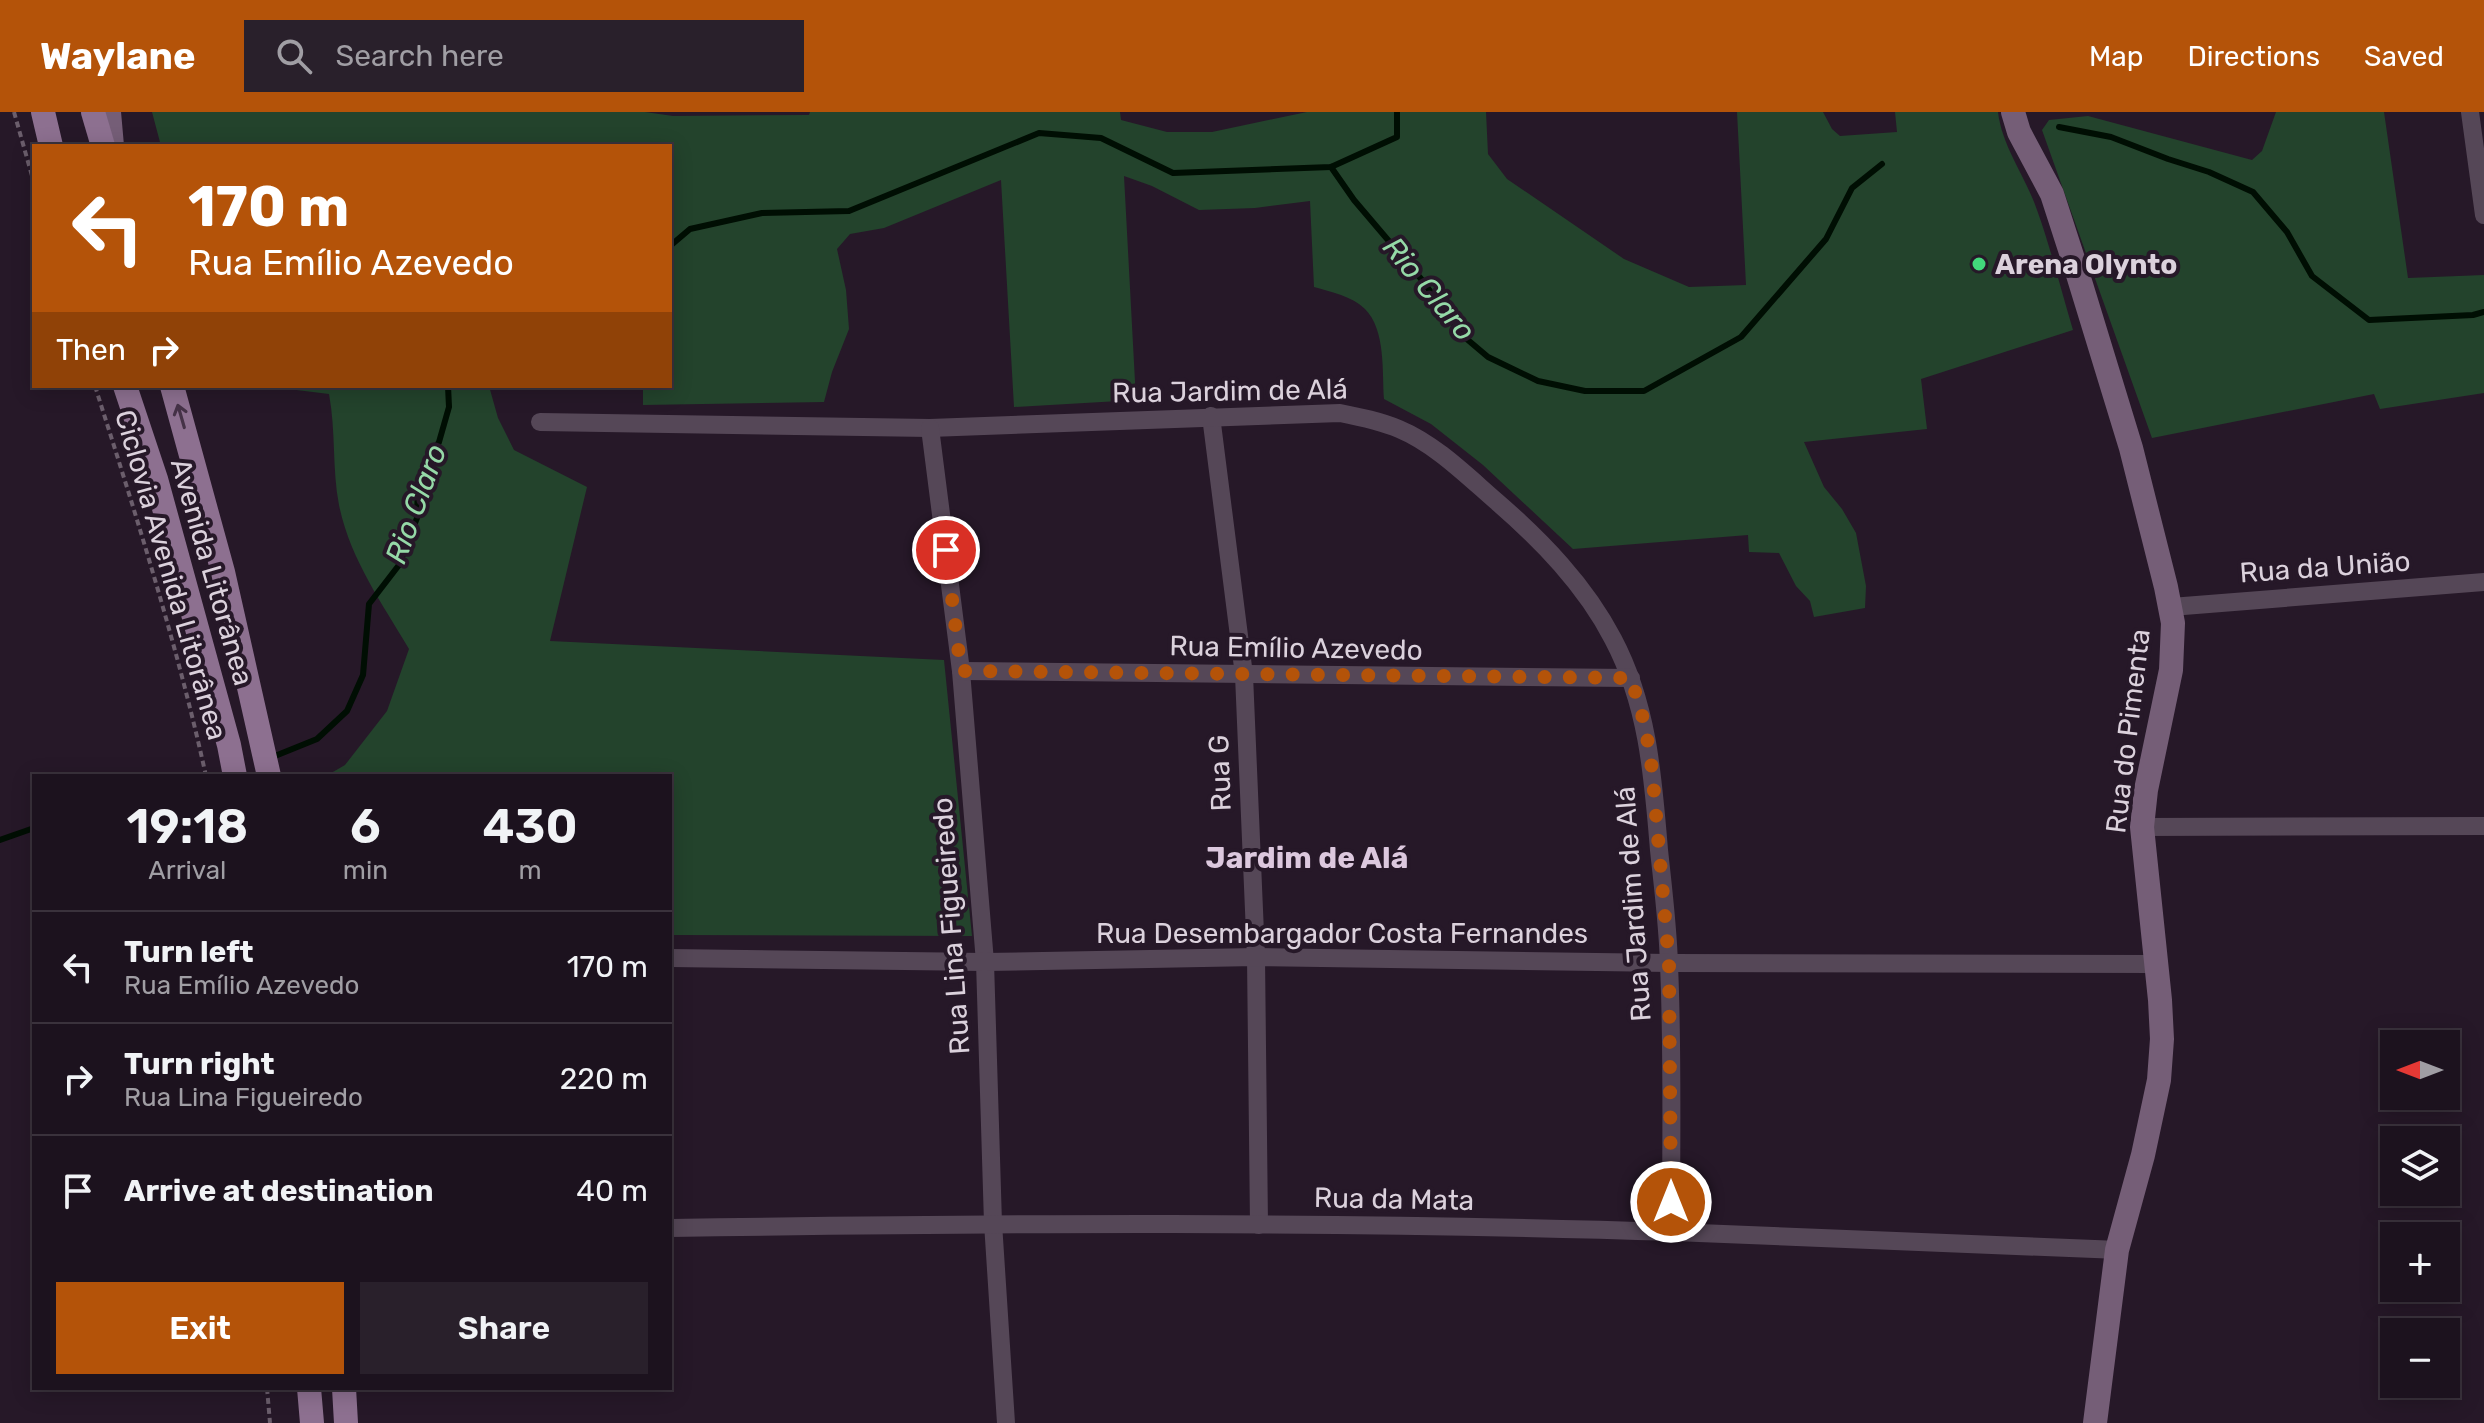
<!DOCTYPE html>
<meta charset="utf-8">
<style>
:root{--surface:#1c121e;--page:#29202b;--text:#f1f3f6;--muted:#a09ea4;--line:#3a323c;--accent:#b45309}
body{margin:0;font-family:Rubik,sans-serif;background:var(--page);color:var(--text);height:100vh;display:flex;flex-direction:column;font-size:30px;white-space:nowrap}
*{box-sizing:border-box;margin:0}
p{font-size:26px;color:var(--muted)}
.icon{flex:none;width:44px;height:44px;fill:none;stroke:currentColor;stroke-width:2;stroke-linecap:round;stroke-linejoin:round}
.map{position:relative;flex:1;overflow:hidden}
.panel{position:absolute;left:32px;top:662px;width:640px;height:616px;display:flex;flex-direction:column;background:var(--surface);border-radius:0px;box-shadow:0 4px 20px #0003,0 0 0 2px var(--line)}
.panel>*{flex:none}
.hud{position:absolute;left:32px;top:32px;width:640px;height:244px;border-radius:0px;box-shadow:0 4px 20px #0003,0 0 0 2px var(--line);background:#b45309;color:#fff;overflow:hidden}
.needle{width:52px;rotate:270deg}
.fabs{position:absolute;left:2380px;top:918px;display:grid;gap:16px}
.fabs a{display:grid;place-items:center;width:80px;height:80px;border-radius:0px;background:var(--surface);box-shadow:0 4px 20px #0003,0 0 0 2px var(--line);font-size:40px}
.pin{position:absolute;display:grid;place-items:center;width:68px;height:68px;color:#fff;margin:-34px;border:4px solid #fff;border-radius:50%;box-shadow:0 2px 8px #0007}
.me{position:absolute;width:88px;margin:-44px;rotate:0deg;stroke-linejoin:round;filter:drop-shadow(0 0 6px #0008)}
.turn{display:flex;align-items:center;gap:28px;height:168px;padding:0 24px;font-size:36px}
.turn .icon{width:104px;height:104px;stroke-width:2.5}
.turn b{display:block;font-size:56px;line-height:68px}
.then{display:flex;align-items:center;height:76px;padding:0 24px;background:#0003;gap:16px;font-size:30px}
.eta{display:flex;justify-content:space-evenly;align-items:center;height:136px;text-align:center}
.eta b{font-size:48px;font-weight:600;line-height:56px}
.cta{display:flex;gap:16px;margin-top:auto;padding:16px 24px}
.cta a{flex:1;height:92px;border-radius:0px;background:var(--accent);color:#fff;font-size:32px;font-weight:600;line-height:92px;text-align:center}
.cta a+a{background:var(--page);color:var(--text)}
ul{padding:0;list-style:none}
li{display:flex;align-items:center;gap:24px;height:112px;padding:0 24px;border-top:2px solid var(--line)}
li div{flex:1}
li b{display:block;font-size:30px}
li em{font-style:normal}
header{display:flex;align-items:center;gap:48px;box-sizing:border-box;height:112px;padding:0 40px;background:var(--accent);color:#fff}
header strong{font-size:38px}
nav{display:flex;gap:44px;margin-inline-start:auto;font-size:28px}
.search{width:560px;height:72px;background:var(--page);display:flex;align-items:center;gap:20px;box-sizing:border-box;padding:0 28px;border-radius:0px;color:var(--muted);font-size:30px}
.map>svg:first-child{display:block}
.green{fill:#23432c}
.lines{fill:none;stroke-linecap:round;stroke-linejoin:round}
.stream{stroke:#000e03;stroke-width:6}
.path{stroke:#6b5e6c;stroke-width:4;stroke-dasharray:6 4;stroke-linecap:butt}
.street{stroke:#554757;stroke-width:18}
.secondary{stroke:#755e77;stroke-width:24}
.primary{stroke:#8d7090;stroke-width:24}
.oneway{stroke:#453247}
.route{stroke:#b45309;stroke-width:14;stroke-dasharray:0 25.2}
.poi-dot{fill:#42d77b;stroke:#261828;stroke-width:3}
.labels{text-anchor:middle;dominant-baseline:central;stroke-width:8;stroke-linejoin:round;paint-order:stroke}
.poi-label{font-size:28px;font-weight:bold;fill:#dbd1dc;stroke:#261828;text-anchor:start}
.street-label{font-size:28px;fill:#dbd1dc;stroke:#261828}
.water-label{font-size:30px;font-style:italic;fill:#95d9a7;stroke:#261828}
.neighbourhood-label{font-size:30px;font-weight:bold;fill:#dcc8de;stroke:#261828}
</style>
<header>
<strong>Waylane</strong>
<div class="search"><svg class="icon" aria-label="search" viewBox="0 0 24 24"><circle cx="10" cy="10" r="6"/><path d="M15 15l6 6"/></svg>Search here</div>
<nav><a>Map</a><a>Directions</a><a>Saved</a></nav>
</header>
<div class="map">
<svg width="2484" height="1311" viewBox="0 0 2484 1311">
<rect width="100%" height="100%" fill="#261828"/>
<g class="green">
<path d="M 152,0 L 645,0 L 673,4 L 809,3 L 810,0 L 1120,0 L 1121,8 L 1167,20 L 1212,20 L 1307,0 L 1486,0 L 1488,42 L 1507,67 L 1624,147 L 1689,175 L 1746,173 L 1737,0 L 1823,0 L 1832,17 L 1840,24 L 1897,20 L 1895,0 L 1998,0 C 2002,35 2026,65 2037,98 C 2051,137 2061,178 2073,218 L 1921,267 L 1927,317 L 1804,330 L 1824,375 L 1842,397 L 1856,421 L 1866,474 L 1865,496 L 1814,505 L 1810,489 L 1796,474 L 1779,441 L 1749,440 L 1748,423 L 1573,437 L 1483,353 L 1431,312 L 1384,287 C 1382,260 1386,218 1365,197 C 1352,184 1331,180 1314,175 L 1310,89 L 1255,96 L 1199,98 L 1152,74 L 1124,64 L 1136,288 L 1014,295 L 1001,68 L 884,116 L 850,122 L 837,137 L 846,178 L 849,217 L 832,260 L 824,290 L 643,293 L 643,274 L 670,274 L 670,34 L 161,34 Z"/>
<polygon points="2276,0 2384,0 2408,166 2484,163 2484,281 2380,297 2374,282 2152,326 2042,18 2049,8 2088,4 2252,48 2262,39"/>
<path d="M 264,274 L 489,274 L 498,306 L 514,338 L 587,375 L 550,529 L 944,548 L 972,824 L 670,823 L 670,664 L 326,664 L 345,653 L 387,599 L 409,537 C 382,491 350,447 339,393 C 332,357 336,319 329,282 Z"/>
</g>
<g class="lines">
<g class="stream">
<polyline points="2059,15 2111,25 2168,47 2209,60 2253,80 2287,120 2312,164 2369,208 2473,203 2484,200"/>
<polyline points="1331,55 1354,88 1422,168 1462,223 1488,245 1538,269 1585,279 1644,279 1741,225 1826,127 1852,76 1882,52"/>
<polyline points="670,134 690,117 762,101 849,99 1039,21 1101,26 1173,61 1331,55 1397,25 1397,0"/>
<polyline points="270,646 317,627 347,599 363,563 369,492 399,453 417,406 418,370 439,330 449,295 448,274"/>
<polyline points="0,728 34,716"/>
</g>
<g class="path">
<polyline points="14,0 34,71"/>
<path d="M 95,274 C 136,403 177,532 206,664"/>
<polyline points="267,1276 270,1311"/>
</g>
<g class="street">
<polyline points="2470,0 2484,103"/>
<polyline points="1211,304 1244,563 1256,845 1259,1113"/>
<path d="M 540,310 L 930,316 L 1340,301 C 1360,305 1380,309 1399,317 C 1435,332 1466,363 1496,389 C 1541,428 1585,473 1613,527 C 1648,593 1653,665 1659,738 C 1663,776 1668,815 1669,853 C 1673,942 1671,1031 1671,1120"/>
<polyline points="930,316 961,559 985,850 993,1111 1006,1311"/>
<polyline points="2171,495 2484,470"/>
<polyline points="961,559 1631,566"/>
<polyline points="2142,715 2484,714"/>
<polyline points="670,846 985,850 1256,845 1669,851 2157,852"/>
<path d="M 670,1116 C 1004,1111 1339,1109 1674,1120 C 1821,1125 1969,1132 2117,1138"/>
</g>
<g class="secondary">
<polyline points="109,0 112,34"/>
<polyline points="2013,0 2019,20 2052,82 2075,153 2131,336 2166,475 2173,511 2171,558 2146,678 2142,715 2160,888 2162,927 2159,968 2143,1043 2117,1138 2095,1311"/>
</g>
<g class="primary">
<polyline points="43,0 51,34"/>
<polyline points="93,0 103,34"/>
<polyline points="125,274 156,367 229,633 235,664"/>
<polyline points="172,274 223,460 269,664"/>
<polyline points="309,1276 312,1311"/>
<polyline points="344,1276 346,1311"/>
</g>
</g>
<defs><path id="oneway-shaft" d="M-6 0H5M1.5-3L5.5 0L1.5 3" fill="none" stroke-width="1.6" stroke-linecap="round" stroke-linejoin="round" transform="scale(2)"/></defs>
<use class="oneway" href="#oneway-shaft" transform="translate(181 304) rotate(-106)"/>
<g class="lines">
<polyline class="route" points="946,438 961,559 1631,566 1645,613 1652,657 1669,851 1671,1090"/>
</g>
<circle class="poi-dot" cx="1979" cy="152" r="8"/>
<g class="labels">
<g class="poi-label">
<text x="1995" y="152">Arena Olynto</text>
</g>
<g class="street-label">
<text transform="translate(1230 279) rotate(-1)">Rua Jardim de Alá</text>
<text transform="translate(2325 455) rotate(-4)">Rua da União</text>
<text transform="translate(212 460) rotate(74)">Avenida Litorânea</text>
<text transform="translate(171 463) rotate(74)">Ciclovia Avenida Litorânea</text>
<text transform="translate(1296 536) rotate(1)">Rua Emílio Azevedo</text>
<text transform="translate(2128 619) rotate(-83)">Rua do Pimenta</text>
<text transform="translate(1220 661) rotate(-92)">Rua G</text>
<text transform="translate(1633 792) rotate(-94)">Rua Jardim de Alá</text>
<text transform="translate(951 814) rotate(-94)">Rua Lina Figueiredo</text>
<text x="1342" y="821">Rua Desembargador Costa Fernandes</text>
<text transform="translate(1394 1087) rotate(1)">Rua da Mata</text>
</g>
<g class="water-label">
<text transform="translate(1429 177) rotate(50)">Rio Claro</text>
<text transform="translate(416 392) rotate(-70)">Rio Claro</text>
</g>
<g class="neighbourhood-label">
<text x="1307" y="746">Jardim de Alá</text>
</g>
</g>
</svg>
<div class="fabs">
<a><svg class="needle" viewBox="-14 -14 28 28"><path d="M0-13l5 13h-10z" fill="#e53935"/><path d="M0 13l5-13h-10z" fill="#a09ea4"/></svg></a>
<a><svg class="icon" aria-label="layers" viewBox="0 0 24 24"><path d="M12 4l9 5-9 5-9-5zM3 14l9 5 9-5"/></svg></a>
<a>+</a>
<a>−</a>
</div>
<div class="pin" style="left:946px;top:438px;background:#d93025"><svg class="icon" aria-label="arrive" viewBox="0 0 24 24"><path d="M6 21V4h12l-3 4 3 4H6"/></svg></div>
<svg class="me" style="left:1671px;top:1090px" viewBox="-20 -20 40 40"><circle r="17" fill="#b45309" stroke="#fff" stroke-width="3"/><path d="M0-11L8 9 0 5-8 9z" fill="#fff"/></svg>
<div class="hud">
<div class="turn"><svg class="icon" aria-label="left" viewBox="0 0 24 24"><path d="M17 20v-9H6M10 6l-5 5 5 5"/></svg><div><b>170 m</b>Rua Emílio Azevedo</div></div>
<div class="then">Then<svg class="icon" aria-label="right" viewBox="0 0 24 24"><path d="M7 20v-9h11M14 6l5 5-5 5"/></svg></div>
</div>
<section class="panel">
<div class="eta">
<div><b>19:18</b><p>Arrival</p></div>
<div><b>6</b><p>min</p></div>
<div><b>430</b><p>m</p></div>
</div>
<ul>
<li><svg class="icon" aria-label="left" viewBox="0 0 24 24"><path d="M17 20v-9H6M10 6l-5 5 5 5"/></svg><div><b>Turn left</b><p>Rua Emílio Azevedo</p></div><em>170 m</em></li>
<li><svg class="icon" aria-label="right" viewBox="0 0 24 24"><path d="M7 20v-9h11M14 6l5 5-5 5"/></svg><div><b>Turn right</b><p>Rua Lina Figueiredo</p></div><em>220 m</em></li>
<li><svg class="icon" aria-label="arrive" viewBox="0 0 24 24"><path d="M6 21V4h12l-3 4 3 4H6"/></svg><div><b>Arrive at destination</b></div><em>40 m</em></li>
</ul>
<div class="cta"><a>Exit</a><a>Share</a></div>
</section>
</div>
